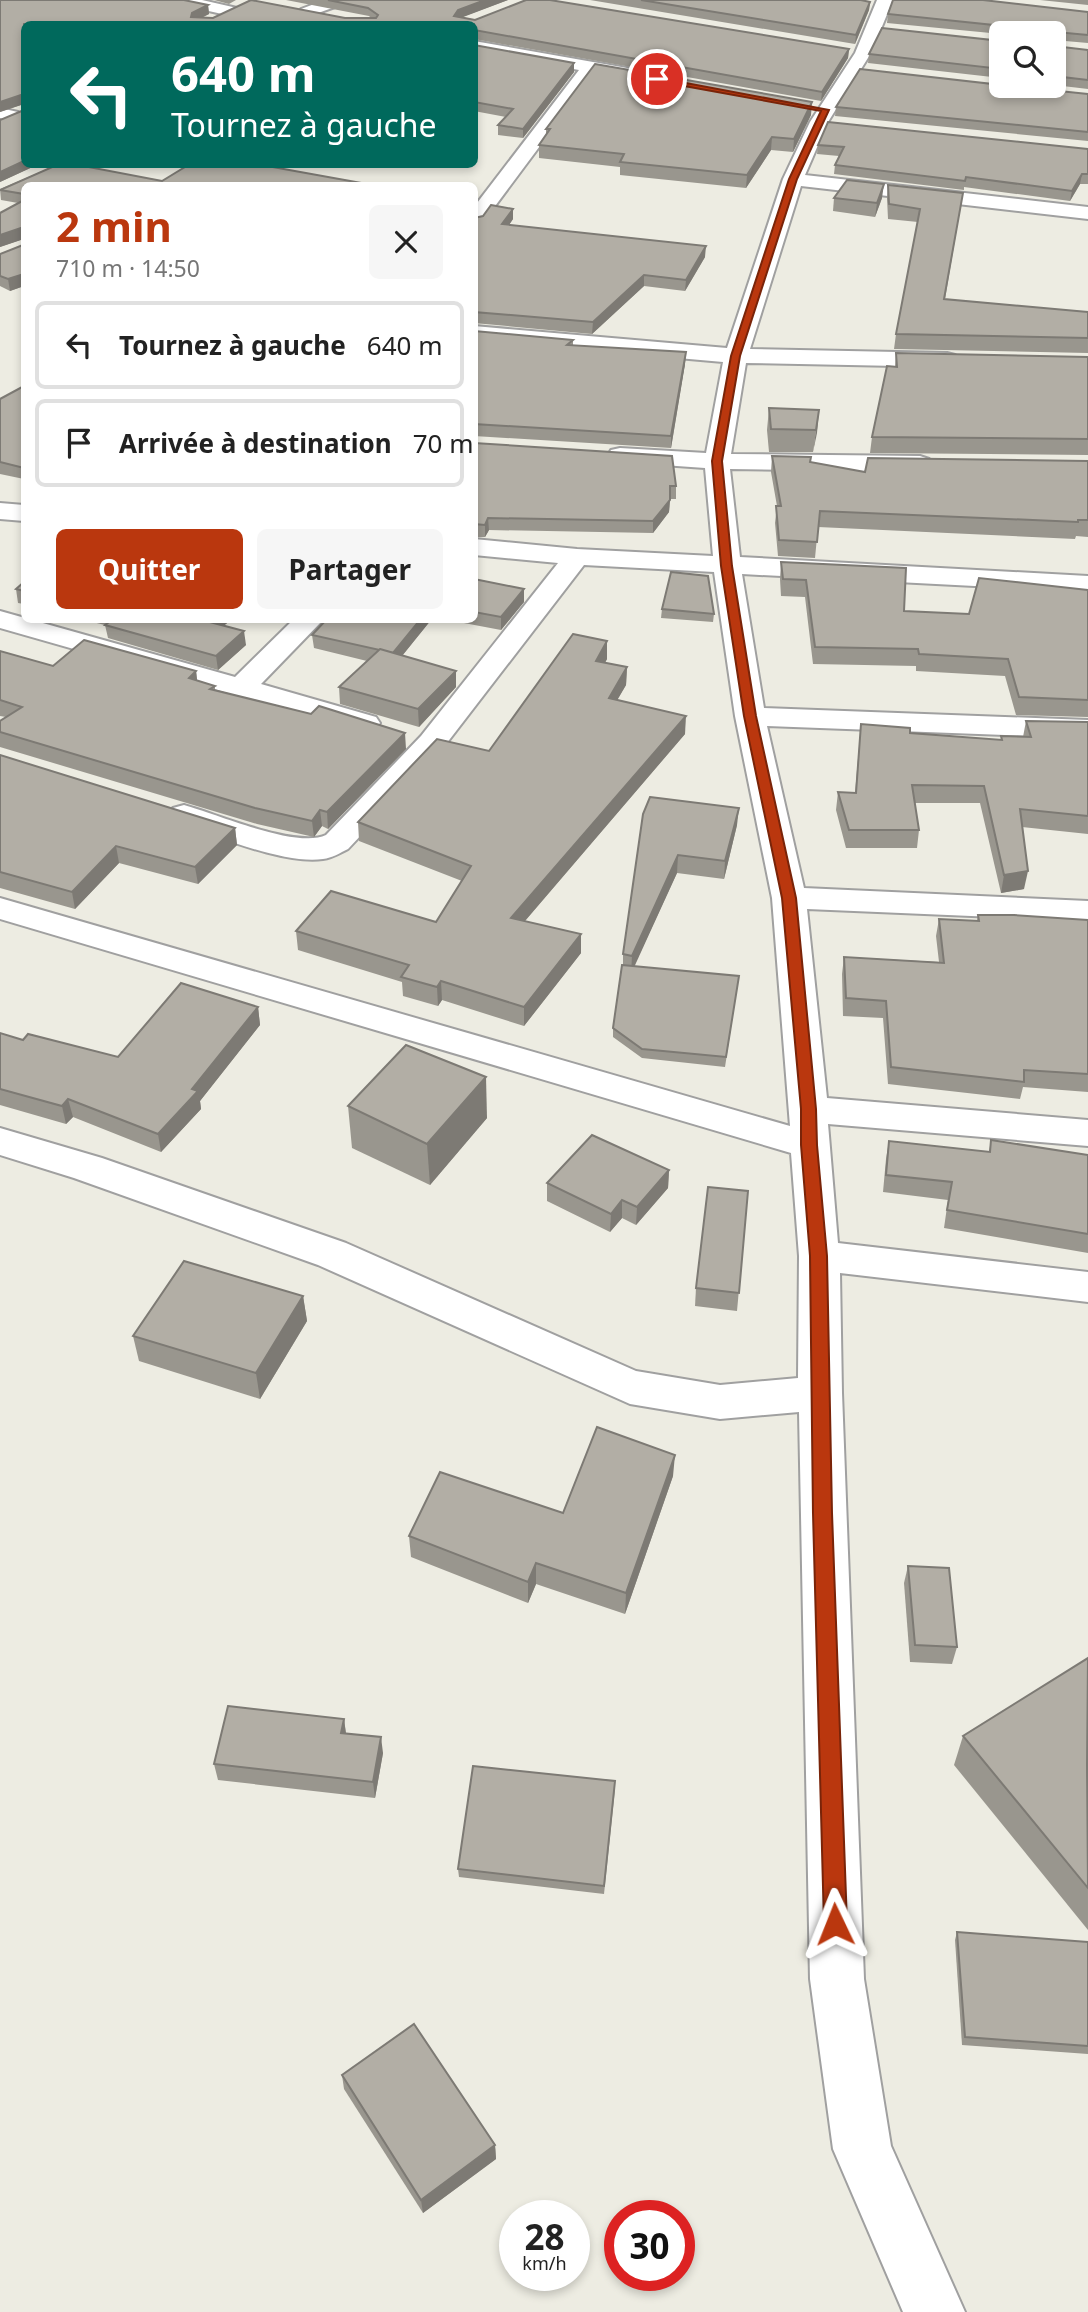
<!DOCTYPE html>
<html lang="fr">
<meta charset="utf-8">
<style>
:root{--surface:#fff;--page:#f6f6f6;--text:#222;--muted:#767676;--line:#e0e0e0;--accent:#ba370e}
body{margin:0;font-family:"Noto Sans",sans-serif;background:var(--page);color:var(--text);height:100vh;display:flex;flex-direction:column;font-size:26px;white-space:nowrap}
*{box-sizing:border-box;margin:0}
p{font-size:23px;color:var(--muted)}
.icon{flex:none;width:38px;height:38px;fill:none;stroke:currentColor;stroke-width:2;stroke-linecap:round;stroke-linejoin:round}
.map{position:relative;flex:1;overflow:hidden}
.details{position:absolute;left:21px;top:182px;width:457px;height:441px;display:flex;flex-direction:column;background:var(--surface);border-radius:10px;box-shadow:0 4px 10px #0003}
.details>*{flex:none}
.top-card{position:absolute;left:21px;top:21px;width:457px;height:147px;border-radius:10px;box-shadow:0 4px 10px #0003;background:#00695c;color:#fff;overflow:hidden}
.tools{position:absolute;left:989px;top:21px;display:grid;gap:14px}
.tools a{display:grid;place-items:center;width:77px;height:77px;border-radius:10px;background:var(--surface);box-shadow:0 4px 10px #0003;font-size:35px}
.speed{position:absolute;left:499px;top:2200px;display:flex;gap:14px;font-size:35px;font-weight:700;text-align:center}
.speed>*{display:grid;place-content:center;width:91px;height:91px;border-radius:50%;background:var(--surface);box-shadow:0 4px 10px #0003;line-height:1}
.speed small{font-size:18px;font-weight:400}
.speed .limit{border:10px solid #d22;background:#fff;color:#111}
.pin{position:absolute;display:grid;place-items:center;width:60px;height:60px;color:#fff;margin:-30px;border:4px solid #fff;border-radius:50%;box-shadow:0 2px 7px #0007}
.me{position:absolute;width:77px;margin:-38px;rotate:358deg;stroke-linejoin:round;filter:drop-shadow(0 0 5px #0008)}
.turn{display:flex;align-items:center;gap:24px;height:147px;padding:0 35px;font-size:32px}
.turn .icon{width:91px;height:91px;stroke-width:2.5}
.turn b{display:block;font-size:49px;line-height:60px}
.round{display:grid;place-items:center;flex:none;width:74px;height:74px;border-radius:10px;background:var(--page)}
.summary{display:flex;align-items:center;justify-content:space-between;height:119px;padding:0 35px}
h1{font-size:42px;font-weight:700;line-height:52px;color:var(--accent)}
.primary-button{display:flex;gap:14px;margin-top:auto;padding:14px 35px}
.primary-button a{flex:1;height:80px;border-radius:10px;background:var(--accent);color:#fff;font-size:28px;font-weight:700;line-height:80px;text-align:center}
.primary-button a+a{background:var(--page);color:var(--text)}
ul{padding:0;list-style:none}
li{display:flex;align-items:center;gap:21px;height:88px;margin:0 14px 10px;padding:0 21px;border:4px solid var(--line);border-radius:10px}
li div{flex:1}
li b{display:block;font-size:26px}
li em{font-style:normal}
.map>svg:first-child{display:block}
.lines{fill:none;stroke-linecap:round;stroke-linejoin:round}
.minor-casing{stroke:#a0a0a0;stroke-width:4}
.minor{fill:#fff;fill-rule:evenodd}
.wall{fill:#99968e}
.shaded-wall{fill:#7d7a74}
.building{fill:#b2aea5;stroke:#7d7a74;stroke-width:2}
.route{fill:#ba370e;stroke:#792409;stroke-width:2}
</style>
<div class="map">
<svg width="1088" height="2312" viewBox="0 0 1088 2312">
<rect width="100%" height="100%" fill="#edece2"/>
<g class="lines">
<g class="minor-casing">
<g id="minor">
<polygon points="171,0 202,0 237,8 239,11 231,16 173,3"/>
<polygon points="325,0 348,0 346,3 307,17 299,12 301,9"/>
<path d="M 877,0 L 893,0 L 871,53 L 828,122 L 805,175 L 1088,207 L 1088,219 L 801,186 L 750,349 L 947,353 L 955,355 L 958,360 L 955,365 L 947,367 L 746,363 L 731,454 L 920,456 L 929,459 L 933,464 L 929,469 L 920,472 L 730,469 L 740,557 L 1088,576 L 1088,592 L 742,574 L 764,708 L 1088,720 L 1088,738 L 767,726 L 804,888 L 1088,901 L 1088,921 L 807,909 L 827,1098 L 1088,1120 L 1088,1146 L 828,1124 L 838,1243 L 1088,1272 L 1088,1302 L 840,1273 L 842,1393 L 864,1979 L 891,2146 L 965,2312 L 903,2312 L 833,2149 L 810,1979 L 799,1412 L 720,1419 L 630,1404 L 318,1265 L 74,1178 L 0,1155 L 0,1128 L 102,1158 L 346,1243 L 636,1371 L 720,1385 L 798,1378 L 799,1256 L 791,1153 L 0,919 L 0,898 L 790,1126 L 772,898 L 735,716 L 714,572 L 584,565 L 443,748 L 348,849 C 340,853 332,858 323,859 C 284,865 212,834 173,822 L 168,815 L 173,808 L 184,805 C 217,814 297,849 326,835 L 421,736 L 558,563 L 474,555 L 474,539 L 577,549 L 713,556 L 705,468 L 620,462 L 611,460 L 608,455 L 611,450 L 620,448 L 706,453 L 723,362 L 474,340 L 474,326 L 727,348 L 783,179 L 810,122 L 855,53 Z"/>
<polygon points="474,41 644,71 653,76 644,81 595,72 481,225 474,227 474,207 579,70 474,51"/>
<polygon points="0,108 18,112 21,116 12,121 0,118"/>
<polygon points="0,503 24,505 24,521 0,519"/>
<polygon points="0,611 235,677 293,620 323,620 261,684 376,717 380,723 376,729 365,732 354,729 0,628"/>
</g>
</g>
<use href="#minor" class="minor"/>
</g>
<g class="wall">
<polygon points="0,0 184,0 208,5 209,14 201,18 213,18 252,0 345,18 371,18 369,16 286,0 508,0 462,17 475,20 526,0 550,0 849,49 848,58 821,101 474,39 474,24 24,24 24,164 39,164 0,182 0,120 24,110 24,104 0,112"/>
<polygon points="214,0 236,0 229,4"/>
<polygon points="590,0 861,0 870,2 869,10 855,44"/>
<polygon points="1040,0 1088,0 1088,5"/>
<polygon points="1088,12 1088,43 1054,40 1054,33 1001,33 1001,34 887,23 888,14"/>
<polygon points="1001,41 1001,78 868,63 869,54"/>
<polygon points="474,45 574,72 523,138 498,135 498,125 506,117 474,111"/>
<polygon points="1054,46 1088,50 1088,89 1054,85"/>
<polygon points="1088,94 1088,141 835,116 836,107"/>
<polygon points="811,115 793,152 771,150 746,188 620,175 620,167 539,158 539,145 546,135 546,129"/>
<polygon points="818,145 1088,149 1088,184 1080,184 1070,201 964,187 964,190 834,174 835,165 839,156 817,154"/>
<polygon points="59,164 73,164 162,181 190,164 256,164 378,186 24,186 24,286 10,291 0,286 0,254 23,245 23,239 0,247 0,213 18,203 1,200 0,189"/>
<polygon points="888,185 963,193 945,299 1088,312 1088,353 894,349 896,334 918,222 888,219 887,198"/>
<polygon points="834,198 882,198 875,217 833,211"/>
<polygon points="513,209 513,219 509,225 705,257 685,291 644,286 592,334 474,323 474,218"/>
<polygon points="474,331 573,340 573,345 685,364 671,448 474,436"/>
<polygon points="896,353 1088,357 1088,455 870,453 872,437 895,367"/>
<polygon points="24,386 24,479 0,474 0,399"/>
<polygon points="769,408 819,410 813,452 769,452 767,430"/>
<polygon points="474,443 676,486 676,499 670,499 669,512 653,533 489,530 485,537 474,537"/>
<polygon points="772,456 811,462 865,472 1088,461 1088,537 1076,536 1075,539 818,527 815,558 778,556 775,523 777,506 771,472"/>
<polygon points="781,562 904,611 969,614 1088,590 1088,717 1016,715 1005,676 916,671 916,666 813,664 805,597 781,596 780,579"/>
<polygon points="474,579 524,589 524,602 501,630 448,620 474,620"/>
<polygon points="24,582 24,604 18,603 16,589"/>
<polygon points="662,609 714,614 713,622 661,618"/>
<polygon points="84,620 231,620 223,626 246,645 218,670 108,638 105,625"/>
<polygon points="431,620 402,656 456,687 419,727 340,704 339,687 367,661 314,648 312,635"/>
<polygon points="607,641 607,659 605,663 627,667 626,685 617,700 685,734 525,921 581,953 524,1026 442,1000 438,1006 403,996 402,982 298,950 296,931 436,922 462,881 359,841 358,822 489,751"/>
<polygon points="0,651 53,666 196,671 197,680 215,686 215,691 406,749 328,829 322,826 314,837 257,824 0,747 0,721 6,717 0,716"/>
<polygon points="1026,721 1088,722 1088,834 1022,827 1024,889 1001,893 980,803 915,803 919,830 917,848 846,848 836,810 838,792 855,793 861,724 910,733 1001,740 1001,736 1023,737"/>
<polygon points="0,755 235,828 237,845 198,884 119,863 75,909 0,888"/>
<polygon points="643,814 737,825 724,879 677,873 634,966 739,976 725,1067 642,1058 613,1037 613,1028 623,965 623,954"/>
<polygon points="978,915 1088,920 1088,1092 1023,1087 1020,1099 888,1084 883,1018 843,1016 842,974 844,957 939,962 936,936 939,919 977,921"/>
<polygon points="258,1007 260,1025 200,1101 201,1109 161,1152 73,1117 66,1124 0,1105 0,1033 23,1040 118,1057"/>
<polygon points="348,1106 487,1118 430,1185 352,1148"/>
<polygon points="991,1140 1088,1155 1088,1253 944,1228 948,1200 883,1192 886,1159 889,1141 989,1152"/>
<polygon points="669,1170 668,1188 636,1225 622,1218 610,1232 547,1201 547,1183"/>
<polygon points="748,1191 737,1311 695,1306 696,1288"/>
<polygon points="303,1296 307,1321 260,1399 139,1361 133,1336"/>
<polygon points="673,1476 625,1614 536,1584 528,1603 411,1557 409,1536 563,1513"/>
<polygon points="908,1566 957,1647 952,1664 910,1662 904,1583"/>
<polygon points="1088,1658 1088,1930 954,1765 963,1736"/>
<polygon points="344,1719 346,1733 383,1753 375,1798 218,1780 214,1764"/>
<polygon points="615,1789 604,1894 459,1877 458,1869"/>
<polygon points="957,1932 1088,1946 1088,2054 962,2045 955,1940"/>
<polygon points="342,2075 495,2145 496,2159 423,2213 344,2089"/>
</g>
<g class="shaded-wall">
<polygon points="485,0 508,0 458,19 454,16 458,10"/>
<polygon points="870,2 869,10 855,44 856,35"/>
<polygon points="208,5 209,14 193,22 191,17 192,13"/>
<polygon points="849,49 848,58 821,101 822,92"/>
<polygon points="574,63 574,72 523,138 523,129"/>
<polygon points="24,94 24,104 0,112 0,102"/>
<polygon points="812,102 811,115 793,152 794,139"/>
<polygon points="772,137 771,150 746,188 747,175"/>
<polygon points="24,161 24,164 39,164 0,182 0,172"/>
<polygon points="1082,174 1080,184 1070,201 1072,191"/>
<polygon points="884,184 882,198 875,217 877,203"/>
<polygon points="513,209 513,219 502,235 502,224"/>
<polygon points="24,227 24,239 0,247 0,235"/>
<polygon points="706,246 705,257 685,291 686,280"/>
<polygon points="24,274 24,286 10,291 8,279"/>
<polygon points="644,275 644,286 592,334 593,322"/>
<polygon points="686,352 685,364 671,448 671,436"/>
<polygon points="819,410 817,433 813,452 816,430"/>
<polygon points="670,500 669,512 653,533 653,521"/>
<polygon points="488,518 489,530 485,537 485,525"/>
<polygon points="524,589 524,602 501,630 501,617"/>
<polygon points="213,620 231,620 211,636 210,622"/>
<polygon points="420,620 431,620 393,667 392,654"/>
<polygon points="244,631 246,645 218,670 216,656"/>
<polygon points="607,641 607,659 595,679 596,661"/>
<polygon points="627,667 626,685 608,716 609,698"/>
<polygon points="196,671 198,688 189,678"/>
<polygon points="456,671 456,687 419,727 418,709"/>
<polygon points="686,716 685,734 512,936 511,918"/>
<polygon points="405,733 406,749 328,829 327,812"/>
<polygon points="739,808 737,825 724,879 725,861"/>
<polygon points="320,810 322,826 314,837 312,821"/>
<polygon points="235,828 237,845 198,884 195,867"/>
<polygon points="116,846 119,863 75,909 72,892"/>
<polygon points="678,855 677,873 631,974 632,956"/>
<polygon points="1028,871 1024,889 1001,893 1004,875"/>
<polygon points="581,934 581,953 524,1026 524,1007"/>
<polygon points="441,981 442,1000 438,1006 437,987"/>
<polygon points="258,1007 260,1025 200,1101 201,1109 161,1152 158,1134 192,1089"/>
<polygon points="486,1077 487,1118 430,1185 427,1144"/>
<polygon points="68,1099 73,1117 66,1124 62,1106"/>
<polygon points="669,1170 668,1188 636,1225 637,1207"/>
<polygon points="622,1200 622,1218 610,1232 611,1214"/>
<polygon points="303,1296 307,1321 260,1399 256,1373"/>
<polygon points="675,1455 673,1476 625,1614 626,1593"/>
<polygon points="536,1563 536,1584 528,1603 528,1582"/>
<polygon points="344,1719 346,1735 341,1733"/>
<polygon points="381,1737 383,1753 375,1798 373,1782"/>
<polygon points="495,2145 496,2159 423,2213 421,2200"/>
</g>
<g class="building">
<polygon points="0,0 184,0 208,5 192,13 191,17 213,18 251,0 345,18 376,18 378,15 368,8 328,0 485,0 458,10 454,16 475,20 526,0 550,0 849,49 822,92 474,30 474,24 24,24 24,94 0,102"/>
<polygon points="641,0 861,0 870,2 856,35"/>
<polygon points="893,0 983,0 1088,12 1088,35 1056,32 1054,34 1004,33 1003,26 888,14"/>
<polygon points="882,28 1001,41 1001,69 869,54"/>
<polygon points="474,45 574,63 523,129 498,125 513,109 474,102"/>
<polygon points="1054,46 1088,50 1088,80 1054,76"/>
<polygon points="595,64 812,102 794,139 772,137 747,175 620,162 624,154 539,145 550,129 546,129"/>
<polygon points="860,69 1001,85 1001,86 1011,86 1088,94 1088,132 836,107"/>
<polygon points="24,95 24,161 0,172 0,120 24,110"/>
<polygon points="828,122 1088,149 1088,174 1082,174 1072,191 966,177 965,181 835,165 844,147 818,145"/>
<polygon points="59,164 73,164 162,181 190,164 256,164 378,186 24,186 24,194 0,190"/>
<polygon points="847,180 884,184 877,203 834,198"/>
<polygon points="888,185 963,193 944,299 1088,312 1088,338 896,334 920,209 889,204"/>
<polygon points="24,200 24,274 8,279 0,276 0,254 23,245 24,227 0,235 0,213"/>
<polygon points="491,205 513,209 502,224 706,246 686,280 644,275 593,322 474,312 474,218 483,216"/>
<polygon points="474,331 573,340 567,345 686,352 671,436 474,424"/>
<polygon points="896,353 1088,357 1088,439 872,437 887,366 897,367"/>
<polygon points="24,386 24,468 0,462 0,399"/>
<polygon points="769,408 819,410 816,430 771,429"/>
<polygon points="474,443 672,456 676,486 670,486 670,500 653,521 488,518 485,525 474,524"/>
<polygon points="772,456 811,457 810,462 865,472 868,458 1088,461 1088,520 1078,520 1078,522 820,511 817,542 779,540 776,506 781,506"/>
<polygon points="781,562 906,568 904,611 969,614 979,578 1088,590 1088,700 1019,697 1008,659 919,654 918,649 815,647 806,580 783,579"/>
<polygon points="671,572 708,576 714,614 662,609"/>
<polygon points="474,579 524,589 501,617 474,612"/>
<polygon points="24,582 24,591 16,589"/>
<polygon points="112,620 213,620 210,622 244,631 216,656 105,625"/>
<polygon points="326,620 420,620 393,653 312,635"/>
<polygon points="573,634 607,641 596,661 627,667 609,698 686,716 511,918 581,934 524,1007 441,981 437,987 401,977 409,965 296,931 331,891 436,922 471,866 358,822 437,739 489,751"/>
<polygon points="84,640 196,671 189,678 215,686 210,689 311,714 319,706 405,733 327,812 320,810 312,821 255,808 0,732 0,721 22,707 0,700 0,651 53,666"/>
<polygon points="380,649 456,671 418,709 339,687"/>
<polygon points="1026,721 1088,722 1088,816 1020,809 1028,871 1004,875 984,786 912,785 919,830 849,830 838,792 856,793 861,724 910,728 910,733 1002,740 1001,736 1031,737"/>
<polygon points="0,755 235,828 195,867 116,846 72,892 0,872"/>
<polygon points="650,797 739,808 725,861 678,855 632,956 623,954 643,814"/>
<polygon points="978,915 1014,915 1088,920 1088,1074 1024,1070 1024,1082 891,1067 886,1001 846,998 844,957 944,963 939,919 979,921"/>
<polygon points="622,965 739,976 726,1057 642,1049 613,1028"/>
<polygon points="181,983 258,1007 192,1089 198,1091 158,1134 68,1099 62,1106 0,1089 0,1033 23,1040 28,1034 118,1057"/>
<polygon points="406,1045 486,1077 427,1144 348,1106"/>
<polygon points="592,1135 669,1170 637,1207 622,1200 611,1214 547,1183"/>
<polygon points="991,1140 1088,1155 1088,1234 947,1210 952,1182 886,1175 889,1141 990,1152"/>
<polygon points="708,1187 748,1191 739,1293 696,1288"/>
<polygon points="184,1261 303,1296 256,1373 133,1336"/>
<polygon points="597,1427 675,1455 626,1593 536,1563 528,1582 409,1536 440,1472 563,1513"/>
<polygon points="908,1566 949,1568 957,1647 915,1645"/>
<polygon points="1088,1658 1087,1765 1088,1888 963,1736"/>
<polygon points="228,1706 344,1719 341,1733 381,1737 373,1782 214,1764"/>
<polygon points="473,1766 615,1781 604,1886 458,1869"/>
<polygon points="957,1932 1088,1942 1088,2046 965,2037"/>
<polygon points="414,2024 495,2145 421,2200 342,2075"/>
</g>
<polygon class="route" points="654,77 829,110 797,179 740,356 722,461 732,566 756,716 796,898 816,1109 817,1145 827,1256 832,1513 847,1924 843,1932 835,1935 828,1932 824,1924 813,1513 810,1256 801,1145 801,1109 782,898 744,716 721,566 712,461 731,356 789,179 821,111 657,81"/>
</svg>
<div class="tools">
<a><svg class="icon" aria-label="search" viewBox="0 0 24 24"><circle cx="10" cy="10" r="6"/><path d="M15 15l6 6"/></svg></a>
</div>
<div class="speed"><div>28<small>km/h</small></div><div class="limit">30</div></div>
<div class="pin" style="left:657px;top:79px;background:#d93025"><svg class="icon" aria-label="arrive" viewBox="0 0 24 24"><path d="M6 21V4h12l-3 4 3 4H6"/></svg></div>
<svg class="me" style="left:835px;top:1924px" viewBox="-20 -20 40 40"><path d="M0-17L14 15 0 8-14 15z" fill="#ba370e" stroke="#fff" stroke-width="4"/></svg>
<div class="top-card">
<div class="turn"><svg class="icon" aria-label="left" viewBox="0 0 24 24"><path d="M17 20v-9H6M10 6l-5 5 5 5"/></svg><div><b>640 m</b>Tournez à gauche</div></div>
</div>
<section class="details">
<div class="summary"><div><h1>2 min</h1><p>710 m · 14:50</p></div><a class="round"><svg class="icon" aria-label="close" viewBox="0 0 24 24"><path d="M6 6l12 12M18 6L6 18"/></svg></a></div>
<ul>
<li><svg class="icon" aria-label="left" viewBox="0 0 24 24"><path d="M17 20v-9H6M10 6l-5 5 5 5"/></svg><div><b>Tournez à gauche</b></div><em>640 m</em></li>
<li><svg class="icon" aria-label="arrive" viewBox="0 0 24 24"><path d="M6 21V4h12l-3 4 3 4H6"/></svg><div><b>Arrivée à destination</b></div><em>70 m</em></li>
</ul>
<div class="primary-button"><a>Quitter</a><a>Partager</a></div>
</section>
</div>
